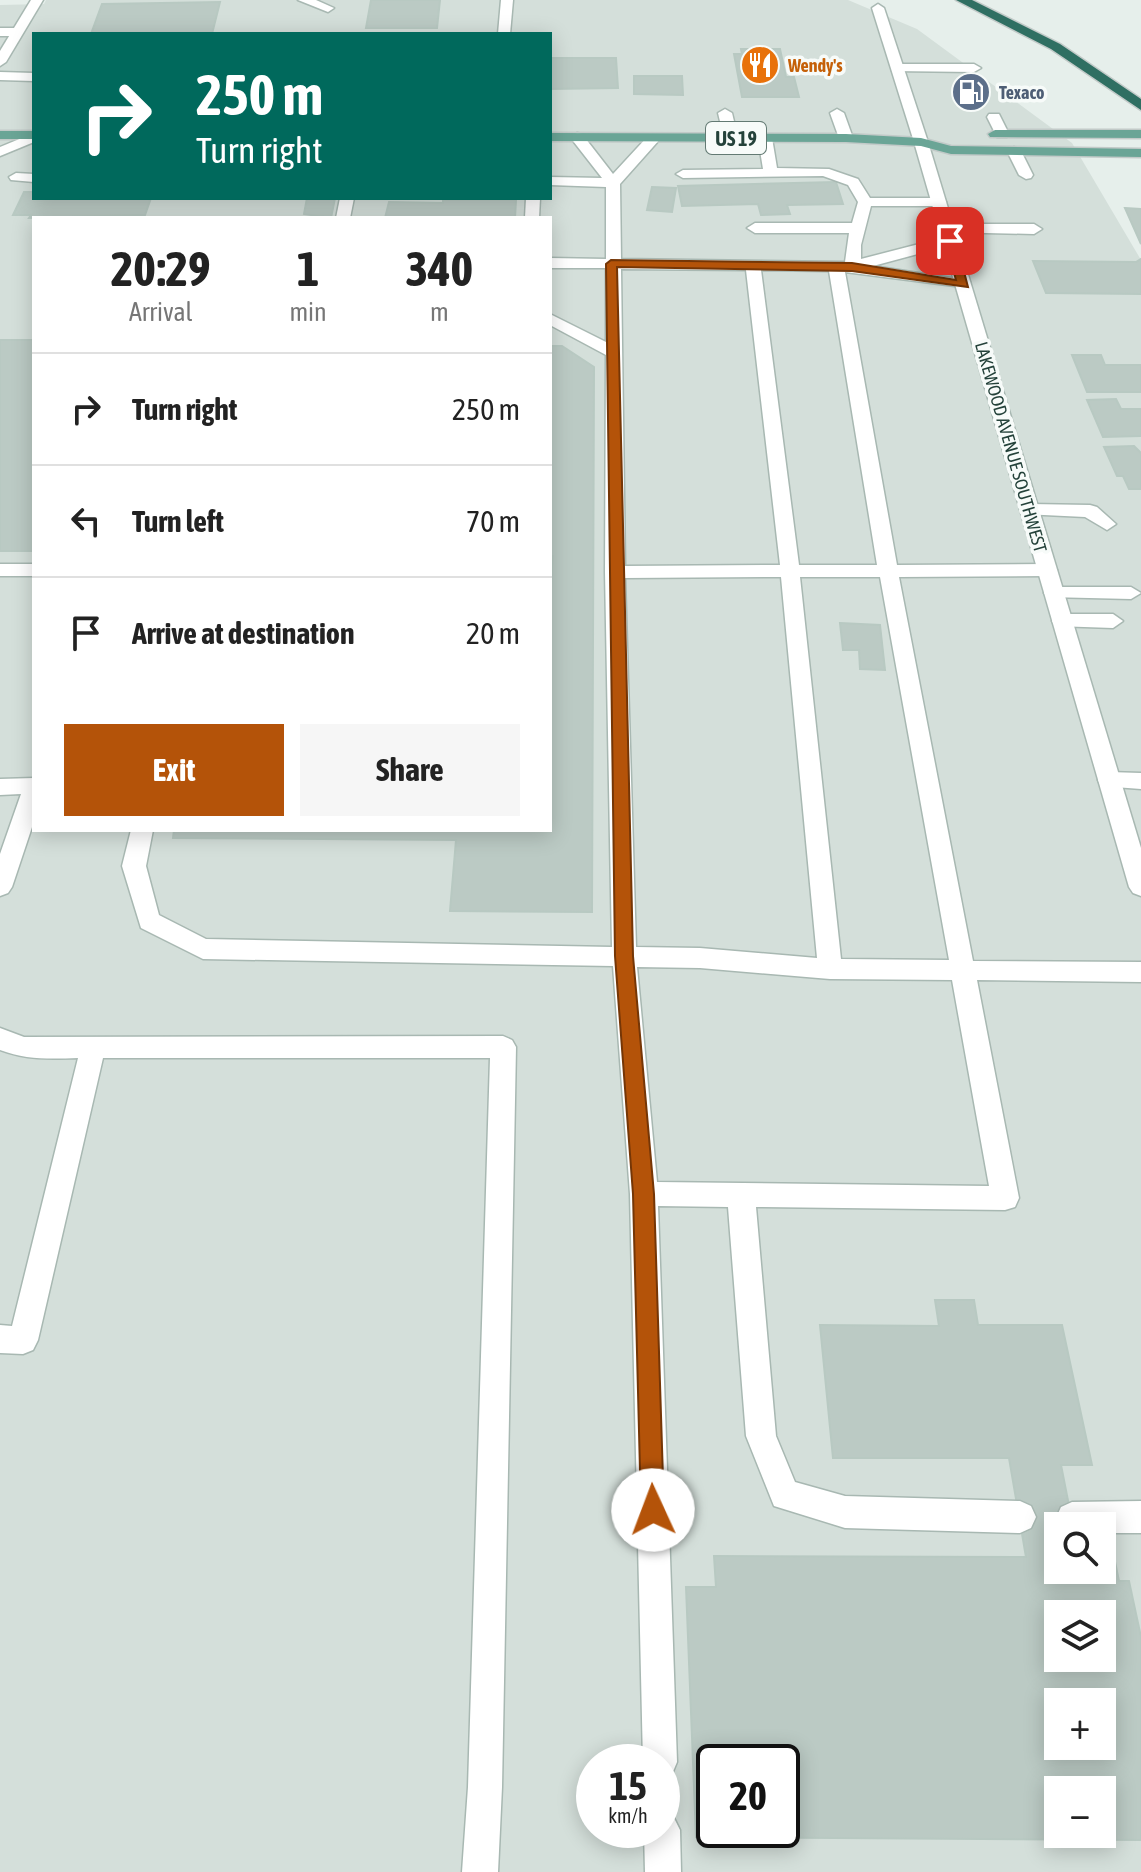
<!DOCTYPE html>
<meta charset="utf-8">
<style>
:root{--surface:#fff;--page:#f6f6f6;--text:#222;--muted:#767676;--line:#e0e0e0;--accent:#b45309}
body{margin:0;font-family:"Asap Condensed",sans-serif;background:var(--page);color:var(--text);height:100vh;display:flex;flex-direction:column;font-size:30px;white-space:nowrap}
*{box-sizing:border-box;margin:0}
p{font-size:26px;color:var(--muted)}
.icon{flex:none;width:44px;height:44px;fill:none;stroke:currentColor;stroke-width:2;stroke-linecap:round;stroke-linejoin:round}
.map{position:relative;flex:1;overflow:hidden}
.panel{position:absolute;left:32px;top:216px;width:520px;height:616px;display:flex;flex-direction:column;background:var(--surface);border-radius:0px;box-shadow:0 4px 20px #0003}
.panel>*{flex:none}
.top-card{position:absolute;left:32px;top:32px;width:520px;height:168px;border-radius:0px;box-shadow:0 4px 20px #0003;background:#00695c;color:#fff;overflow:hidden}
.fabs{position:absolute;left:1044px;top:1512px;display:grid;gap:16px}
.fabs a{display:grid;place-items:center;width:72px;height:72px;border-radius:0px;background:var(--surface);box-shadow:0 4px 20px #0003;font-size:40px}
.speed{position:absolute;left:576px;top:1744px;display:flex;gap:16px;font-size:40px;font-weight:700;text-align:center}
.speed>*{display:grid;place-content:center;width:104px;height:104px;border-radius:50%;background:var(--surface);box-shadow:0 4px 20px #0003;line-height:1}
.speed small{font-size:20px;font-weight:400}
.speed .limit{border:4px solid #111;border-radius:12px;background:#fff;color:#111}
.pin{position:absolute;display:grid;place-items:center;width:68px;height:68px;color:#fff;margin:-34px;border-radius:16px;box-shadow:0 4px 12px #0006}
.me{position:absolute;width:88px;margin:-44px;rotate:358deg;stroke-linejoin:round;filter:drop-shadow(0 0 6px #0008)}
.turn{display:flex;align-items:center;gap:28px;height:168px;padding:0 32px;font-size:36px}
.turn .icon{width:104px;height:104px;stroke-width:2.5}
.turn b{display:block;font-size:56px;line-height:68px}
.eta{display:flex;justify-content:space-evenly;align-items:center;height:136px;text-align:center}
.eta b{font-size:48px;font-weight:700;line-height:56px}
.primary-button{display:flex;gap:16px;margin-top:auto;padding:16px 32px}
.primary-button a{flex:1;height:92px;border-radius:0px;background:var(--accent);color:#fff;font-size:32px;font-weight:700;line-height:92px;text-align:center}
.primary-button a+a{background:var(--page);color:var(--text)}
ul{padding:0;list-style:none}
li{display:flex;align-items:center;gap:24px;height:112px;padding:0 32px;border-top:2px solid var(--line)}
li div{flex:1}
li b{display:block;font-size:30px}
li em{font-style:normal}
.map>svg:first-child{display:block}
.built{fill:#d4dfda;fill-rule:evenodd}
.building{fill:#bbcac4;stroke:#b8c9c2;stroke-width:2;fill-rule:evenodd}
.lines{fill:none;stroke-linecap:round;stroke-linejoin:round}
.service-casing{stroke:#a8b8b2;stroke-width:3}
.minor-casing{stroke:#a8b8b2;stroke-width:3}
.tertiary-casing{stroke:#a8b8b2;stroke-width:3}
.primary-casing{stroke:#c2cac8;stroke-width:3}
.motorway-casing{stroke:#c2cac8;stroke-width:3}
.service{fill:#fff;fill-rule:evenodd}
.minor{fill:#fff;fill-rule:evenodd}
.tertiary{fill:#fff;fill-rule:evenodd}
.primary{fill:#6aa596;fill-rule:evenodd}
.motorway{fill:#2f6f62;fill-rule:evenodd}
.route{fill:#b45309;stroke:#753606;stroke-width:2}
.labels{text-anchor:middle;dominant-baseline:central;stroke-width:7;stroke-linejoin:round;paint-order:stroke}
.far-food-label{font-size:18px;font-weight:bold;fill:#c56008;stroke:#f7fbf9;text-anchor:start}
.far-service-label{font-size:18px;font-weight:bold;fill:#4e5e75;stroke:#f7fbf9;text-anchor:start}
.far-street-label{font-size:18px;fill:#24423a;stroke:#f7fbf9}
.shield{fill:#f7fbf9;stroke:#637a73;stroke-width:2}
.shield-label{font-size:20px;font-weight:bold;fill:#24423a}
</style>
<div class="map">
<svg width="1141" height="1872" viewBox="0 0 1141 1872">
<rect width="100%" height="100%" fill="#e6efeb"/>
<path class="built" d="M 46,0 L 848,0 L 917,29 L 1072,143 L 1141,260 L 1141,1872 L 0,1872 L 0,5 L 44,4 ZM 34,34 L 550,34 L 550,198 L 34,198 ZM 34,218 L 550,218 L 550,830 L 34,830 ZM 1058,1526 L 1102,1526 L 1102,1570 L 1058,1570 ZM 1058,1614 L 1102,1614 L 1102,1658 L 1058,1658 ZM 1058,1702 L 1102,1702 L 1102,1746 L 1058,1746 ZM 594,1762 L 662,1762 L 662,1830 L 594,1830 ZM 714,1762 L 782,1762 L 782,1830 L 714,1830 ZM 1058,1790 L 1102,1790 L 1102,1834 L 1058,1834 Z"/>
<g class="building">
<polygon points="371,0 440,0 437,28 366,28"/>
<polygon points="220,2 212,34 91,34 102,4"/>
<polygon points="741,49 780,49 786,77 794,77 799,97 742,97 734,54 742,54"/>
<polygon points="550,58 616,58 618,88 550,89"/>
<polygon points="634,76 682,76 683,95 634,94"/>
<polygon points="836,182 843,204 787,205 790,214 761,215 758,204 682,206 678,186"/>
<polygon points="652,187 676,188 672,212 647,210"/>
<polygon points="24,192 34,192 34,198 151,198 145,215 29,218 31,215 13,215"/>
<polygon points="307,198 335,198 331,218 304,214"/>
<polygon points="443,200 516,200 515,218 385,218 389,202 443,203"/>
<polygon points="1125,208 1141,209 1141,244"/>
<polygon points="1141,259 1141,294 1046,293 1033,261 1136,262"/>
<rect x="0" y="340" width="34" height="211"/>
<polygon points="550,346 562,346 594,367 592,912 450,911 456,840 173,838 174,830 550,830 550,596 553,556 550,556"/>
<polygon points="1072,355 1101,355 1105,365 1141,365 1141,392 1087,392"/>
<polygon points="1116,399 1121,409 1141,409 1141,436 1103,437 1087,400"/>
<polygon points="1134,446 1141,453 1141,489 1129,489 1123,476 1117,476 1104,447"/>
<polygon points="840,623 880,625 885,670 860,669 859,650 843,650"/>
<path d="M 935,1300 L 974,1300 L 978,1325 L 1062,1325 L 1092,1465 L 1061,1465 L 1073,1526 L 1058,1526 L 1058,1570 L 1102,1570 L 1102,1557 L 1114,1557 L 1119,1581 L 1129,1581 L 1141,1637 L 1141,1840 L 696,1837 L 686,1587 L 716,1587 L 714,1556 L 1026,1557 L 1009,1458 L 833,1458 L 820,1325 L 939,1326 ZM 1058,1614 L 1102,1614 L 1102,1658 L 1058,1658 ZM 1058,1702 L 1102,1702 L 1102,1746 L 1058,1746 ZM 714,1762 L 782,1762 L 782,1830 L 714,1830 ZM 1058,1790 L 1102,1790 L 1102,1834 L 1058,1834 Z"/>
</g>
<g class="lines">
<g class="service-casing">
<g id="service">
<polygon points="298,0 316,0 334,8 328,12"/>
<polygon points="0,28 17,28 23,32 17,36 0,36"/>
<polygon points="897,64 974,64 981,68 974,72 892,71 892,65"/>
<polygon points="0,72 34,73 34,81 0,80"/>
<polygon points="725,109 732,113 738,138 736,141 724,138 718,113"/>
<polygon points="837,109 844,113 853,138 851,141 839,138 830,113"/>
<polygon points="989,114 999,114 1009,134 1007,137 997,137 987,117"/>
<polygon points="34,133 34,142 0,156 0,147"/>
<path d="M 577,133 L 582,134 L 613,174 L 649,135 L 661,138 L 620,184 L 621,259 L 845,262 L 849,233 L 755,233 L 747,228 L 755,223 L 852,223 L 858,202 L 848,185 L 823,176 L 683,178 L 676,174 L 683,170 L 763,169 L 758,138 L 765,134 L 772,138 L 777,168 L 829,169 L 858,179 L 870,198 L 939,198 L 946,202 L 939,206 L 871,206 L 861,245 L 861,259 L 950,236 L 955,238 L 955,244 L 873,266 L 964,280 L 970,282 L 970,288 L 845,272 L 897,565 L 1047,564 L 1057,570 L 1047,576 L 899,577 L 973,961 L 1141,962 L 1141,982 L 977,980 L 1019,1198 L 1015,1207 L 1005,1210 L 756,1207 L 776,1436 L 795,1482 L 845,1496 L 1020,1501 L 1031,1506 L 1036,1517 L 1031,1528 L 1020,1533 L 845,1528 L 774,1506 L 746,1436 L 728,1207 L 658,1206 L 677,1762 L 672,1774 L 662,1778 L 662,1762 L 643,1762 L 630,1194 L 613,966 L 203,959 L 141,928 L 122,866 L 131,830 L 153,830 L 146,866 L 159,915 L 206,939 L 612,947 L 605,572 L 606,355 L 550,325 L 550,314 L 606,342 L 606,268 L 550,268 L 550,258 L 606,259 L 606,187 L 550,185 L 550,177 L 602,178 L 570,137 ZM 621,269 L 746,270 L 780,565 L 625,566 ZM 761,270 L 829,271 L 877,565 L 799,565 ZM 781,577 L 817,958 L 700,948 L 636,947 L 625,578 ZM 800,577 L 880,577 L 949,960 L 841,959 ZM 637,967 L 700,968 L 830,979 L 952,980 L 989,1186 L 657,1182 Z"/>
<polygon points="1014,147 1021,151 1033,175 1031,178 1026,179 1019,175 1007,151"/>
<polygon points="16,173 34,174 34,182 11,180 9,177"/>
<polygon points="340,198 354,198 350,218 336,218"/>
<polygon points="526,198 540,198 539,218 525,218"/>
<polygon points="947,224 1034,224 1042,229 1034,234 942,232 942,226"/>
<polygon points="1030,504 1090,505 1097,507 1116,524 1107,530 1085,517 1023,514 1021,510 1023,506"/>
<rect x="0" y="564" width="34" height="12"/>
<polygon points="1054,587 1131,587 1141,593 1131,599 1047,597 1044,593 1047,589"/>
<polygon points="1062,614 1113,614 1123,621 1113,628 1055,626 1052,621 1055,616"/>
<polygon points="1109,772 1141,773 1141,789 1101,786 1098,780 1101,774"/>
<polygon points="34,778 34,821 12,887 8,893 0,896 0,854 21,794 0,795 0,779"/>
<path d="M 0,1028 L 24,1037 L 503,1036 L 512,1040 L 516,1047 L 502,1787 L 498,1872 L 462,1872 L 468,1787 L 490,1058 L 103,1058 L 38,1340 L 33,1350 L 23,1354 L 0,1353 L 0,1325 L 12,1326 L 78,1058 C 50,1059 26,1060 0,1050 Z"/>
<polygon points="1141,1501 1141,1533 1102,1533 1102,1526 1060,1526 1056,1518 1061,1507 1072,1502"/>
<polygon points="662,1812 674,1818 680,1830 681,1872 645,1872 644,1830 662,1830"/>
</g>
</g>
<g class="minor-casing">
<g id="minor">
<polygon points="31,0 43,0 6,62 0,66 0,51"/>
<polygon points="501,0 513,0 510,34 498,34"/>
<polygon points="878,4 884,8 928,142 926,145 914,142 872,8"/>
</g>
</g>
<g class="tertiary-casing">
<polygon id="tertiary" points="921,138 928,142 1141,848 1141,896 1133,893 1129,887 914,142"/>
</g>
<g class="primary-casing">
<g id="primary">
<polygon points="995,130 1141,130 1141,138 990,137 988,134"/>
<rect x="0" y="131" width="34" height="8"/>
<polygon points="550,133 846,134 921,138 951,146 1141,149 1141,157 951,154 921,146 846,142 550,141"/>
</g>
</g>
<g class="motorway-casing">
<polygon id="motorway" points="956,0 972,0 1060,44 1141,99 1141,110 1051,49"/>
</g>
<use href="#service" class="service"/>
<use href="#minor" class="minor"/>
<use href="#tertiary" class="tertiary"/>
<use href="#primary" class="primary"/>
<use href="#motorway" class="motorway"/>
</g>
<polygon class="route" points="950,238 956,241 968,287 852,271 617,267 633,956 654,1194 664,1510 661,1518 653,1521 644,1518 641,1510 633,1194 615,956 606,264 611,260 852,263 956,280 945,241"/>
<defs>
<g id="restaurant-disc" transform="scale(2)"><circle r="9.5" fill="#e8710a" stroke="#f7fbf9"/><path d="M-5-6h1v4h1v-4h1v4h1v-4h1v5L-1.5 .5V6h-2V.5L-5-1ZM5-6V6H3V1.5H1.5Q1.5-4 5-6Z" fill="#fff"/></g>
<g id="fuel-disc" transform="scale(2)"><circle r="9.5" fill="#5c6f8a" stroke="#f7fbf9"/><path d="M-5.5-6h7V0h2V4h1.3V-2.5L3-4.5l.8-.8L6-3V5H2.5V1h-1V6h-7ZM-4.2-4.7v3.2H.2V-4.7Z" fill="#fff"/></g>
</defs>
<g fill-rule="evenodd">
<use href="#restaurant-disc" x="760" y="65"/>
<use href="#fuel-disc" x="971" y="92"/>
</g>
<g class="labels">
<g class="far-food-label">
<text x="788" y="65">Wendy's</text>
</g>
<g class="far-service-label">
<text x="999" y="92">Texaco</text>
</g>
<g class="far-street-label">
<text transform="translate(1011 447) rotate(74)">LAKEWOOD AVENUE SOUTHWEST</text>
</g>
<rect class="shield" x="706" y="122" width="60" height="32" rx="6"/>
<g class="shield-label">
<text x="736" y="138">US 19</text>
</g>
</g>
</svg>
<div class="fabs">
<a><svg class="icon" aria-label="search" viewBox="0 0 24 24"><circle cx="10" cy="10" r="6"/><path d="M15 15l6 6"/></svg></a>
<a><svg class="icon" aria-label="layers" viewBox="0 0 24 24"><path d="M12 4l9 5-9 5-9-5zM3 14l9 5 9-5"/></svg></a>
<a>+</a>
<a>−</a>
</div>
<div class="speed"><div>15<small>km/h</small></div><div class="limit">20</div></div>
<div class="pin" style="left:950px;top:241px;background:#d93025"><svg class="icon" aria-label="arrive" viewBox="0 0 24 24"><path d="M6 21V4h12l-3 4 3 4H6"/></svg></div>
<svg class="me" style="left:653px;top:1510px" viewBox="-20 -20 40 40"><circle r="19" fill="#fff"/><path d="M0-13L10 11 0 6-10 11z" fill="#b45309"/></svg>
<div class="top-card">
<div class="turn"><svg class="icon" aria-label="right" viewBox="0 0 24 24"><path d="M7 20v-9h11M14 6l5 5-5 5"/></svg><div><b>250 m</b>Turn right</div></div>
</div>
<section class="panel">
<div class="eta">
<div><b>20:29</b><p>Arrival</p></div>
<div><b>1</b><p>min</p></div>
<div><b>340</b><p>m</p></div>
</div>
<ul>
<li><svg class="icon" aria-label="right" viewBox="0 0 24 24"><path d="M7 20v-9h11M14 6l5 5-5 5"/></svg><div><b>Turn right</b></div><em>250 m</em></li>
<li><svg class="icon" aria-label="left" viewBox="0 0 24 24"><path d="M17 20v-9H6M10 6l-5 5 5 5"/></svg><div><b>Turn left</b></div><em>70 m</em></li>
<li><svg class="icon" aria-label="arrive" viewBox="0 0 24 24"><path d="M6 21V4h12l-3 4 3 4H6"/></svg><div><b>Arrive at destination</b></div><em>20 m</em></li>
</ul>
<div class="primary-button"><a>Exit</a><a>Share</a></div>
</section>
</div>
